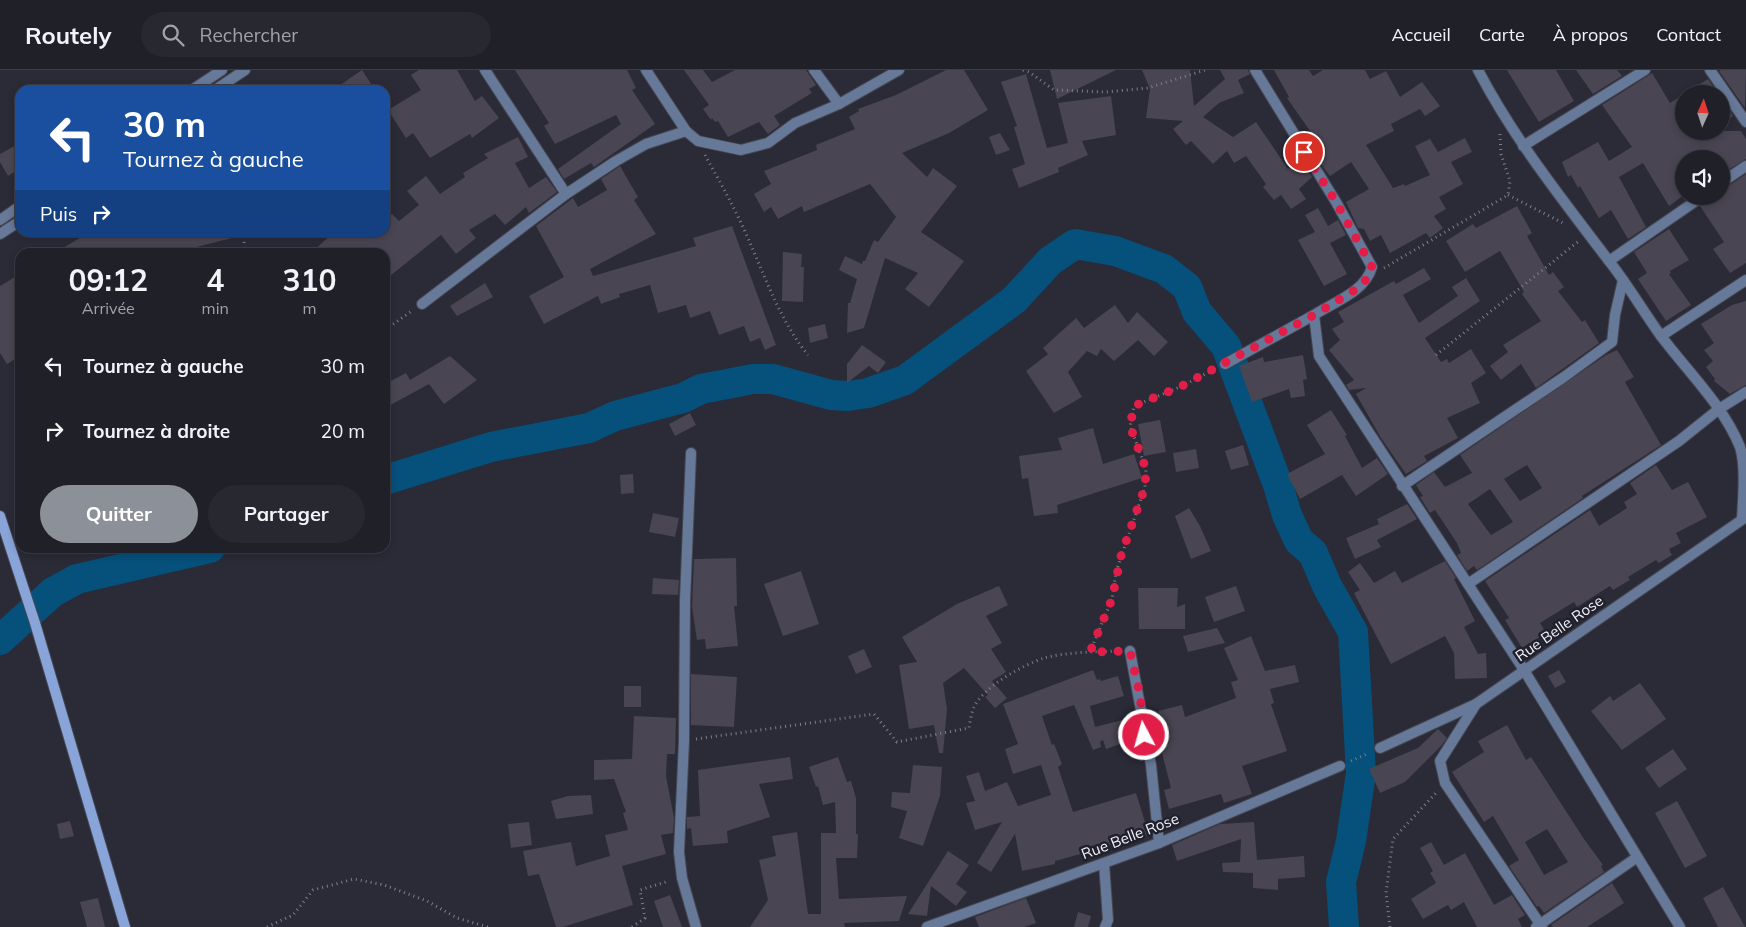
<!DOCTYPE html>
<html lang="fr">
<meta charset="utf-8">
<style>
:root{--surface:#202029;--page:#282831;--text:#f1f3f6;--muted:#a2a3a8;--line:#3d3e46;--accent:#8c9099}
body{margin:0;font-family:Mulish,sans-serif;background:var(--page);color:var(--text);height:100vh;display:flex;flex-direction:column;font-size:19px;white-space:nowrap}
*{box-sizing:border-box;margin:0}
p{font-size:16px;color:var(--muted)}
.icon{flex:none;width:28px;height:28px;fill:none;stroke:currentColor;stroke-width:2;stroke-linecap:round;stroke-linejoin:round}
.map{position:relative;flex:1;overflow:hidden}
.sheet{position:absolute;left:15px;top:178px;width:375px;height:305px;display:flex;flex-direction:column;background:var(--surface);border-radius:15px;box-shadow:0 2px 8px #0003,0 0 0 1px var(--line)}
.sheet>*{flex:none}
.hud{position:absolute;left:15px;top:15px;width:375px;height:152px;border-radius:15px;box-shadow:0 2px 8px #0003,0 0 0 1px var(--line);background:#1a4fa0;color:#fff;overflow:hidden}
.needle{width:32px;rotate:3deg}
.tools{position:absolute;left:1675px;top:15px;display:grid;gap:10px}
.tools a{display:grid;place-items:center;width:55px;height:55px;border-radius:50%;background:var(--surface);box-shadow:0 2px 8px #0003,0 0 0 1px var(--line);font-size:25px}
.pin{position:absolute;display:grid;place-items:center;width:42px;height:42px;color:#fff;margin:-21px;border:2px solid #fff;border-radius:50%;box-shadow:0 1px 5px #0007}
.me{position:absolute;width:55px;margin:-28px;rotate:354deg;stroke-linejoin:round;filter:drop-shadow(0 0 4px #0008)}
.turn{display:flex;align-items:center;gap:18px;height:105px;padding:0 25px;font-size:22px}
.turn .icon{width:65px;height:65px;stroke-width:2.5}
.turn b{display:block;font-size:35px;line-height:42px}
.then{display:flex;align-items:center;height:48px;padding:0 25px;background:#0003;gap:10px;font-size:19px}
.eta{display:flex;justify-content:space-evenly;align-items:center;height:85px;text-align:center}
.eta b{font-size:30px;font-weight:700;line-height:35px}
.primary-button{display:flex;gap:10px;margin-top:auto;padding:10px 25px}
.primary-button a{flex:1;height:58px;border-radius:30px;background:var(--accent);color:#fff;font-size:20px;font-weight:700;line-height:58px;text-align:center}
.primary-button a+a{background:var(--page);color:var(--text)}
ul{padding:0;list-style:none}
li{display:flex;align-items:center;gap:15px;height:65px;padding:0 25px}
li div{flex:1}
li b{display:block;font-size:19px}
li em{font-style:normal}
header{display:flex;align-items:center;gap:30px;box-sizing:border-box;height:70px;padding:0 25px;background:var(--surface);border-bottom:1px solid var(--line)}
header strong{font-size:24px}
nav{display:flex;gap:28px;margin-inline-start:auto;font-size:18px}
.search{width:350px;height:45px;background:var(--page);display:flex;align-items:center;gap:12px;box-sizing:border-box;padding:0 18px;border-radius:28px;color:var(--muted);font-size:19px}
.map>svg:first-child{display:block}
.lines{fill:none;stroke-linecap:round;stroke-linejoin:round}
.river{stroke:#06507c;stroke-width:30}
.building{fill:#494552;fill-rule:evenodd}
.street-casing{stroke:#464752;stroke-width:12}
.secondary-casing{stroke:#464752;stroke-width:12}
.path{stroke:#7e7f8a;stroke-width:3;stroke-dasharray:1 4;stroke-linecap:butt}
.street{stroke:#677999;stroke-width:10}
.secondary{stroke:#88a4d8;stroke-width:10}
.route{stroke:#e11d48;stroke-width:9;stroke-dasharray:0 16.2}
.labels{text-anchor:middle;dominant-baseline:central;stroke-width:5;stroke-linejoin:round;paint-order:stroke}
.street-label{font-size:15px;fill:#f1f2fa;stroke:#20212d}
</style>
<header>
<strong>Routely</strong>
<div class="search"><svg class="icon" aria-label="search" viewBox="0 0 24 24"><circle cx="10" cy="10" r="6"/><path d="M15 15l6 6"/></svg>Rechercher</div>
<nav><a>Accueil</a><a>Carte</a><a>À propos</a><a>Contact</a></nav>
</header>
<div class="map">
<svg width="1746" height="857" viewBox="0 0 1746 857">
<rect width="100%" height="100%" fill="#2a2b37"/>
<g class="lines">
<g class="river">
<polyline points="385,410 491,377 589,358 615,346 683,328 701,319 753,309 773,309 831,325 848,326 868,323 905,310 1014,230 1050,191 1075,174 1115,181 1164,199 1187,217 1197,242 1226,276 1278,415 1287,445 1299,471 1313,483 1327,516 1353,562 1361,703 1351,771 1341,812 1344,857"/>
<polyline points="0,570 53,522 77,509 210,478"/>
</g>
</g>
<g class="building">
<polygon points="362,0 375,20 333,20"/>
<polygon points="419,0 457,0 475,31 482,26 499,48 472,68 470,64 430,88 413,63 406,68 388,40 421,20 411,5"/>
<polygon points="515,0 627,0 636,18 632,20 655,54 594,97 591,93 564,109 558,99 621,54 616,45 555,74 544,56 549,53"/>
<polygon points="684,0 703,0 712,12 735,0 806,0 816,15 809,19 812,23 774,46 780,55 768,64 759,52 728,67 718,51 715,52 712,48 711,50 703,39 709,35"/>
<polygon points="946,0 964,0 988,40 949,63 902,83 927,107 933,98 957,116 921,162 964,191 929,237 905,219 918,203 885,188 864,258 847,263 848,233 850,233 857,209 839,200 845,186 862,194 863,191 865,191 874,170 878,172 896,147 870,114 804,142 802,136 778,149 771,137 764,142 754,124 771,114 764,101 817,80 816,75 855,59 849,47 859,41 858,39 896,25"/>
<polygon points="1050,0 1116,0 1057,29"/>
<polygon points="1142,0 1190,0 1194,36 1225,9 1220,0 1248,0 1250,4 1238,10 1244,23 1219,33 1203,47 1233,67 1256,52 1288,99 1300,87 1312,107 1299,119 1306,129 1291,139 1281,125 1274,130 1263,117 1266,114 1246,86 1234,93 1227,81 1213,94 1191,71 1186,75 1173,59 1183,51 1146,48 1150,19"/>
<polygon points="1274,0 1309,0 1313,6 1323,0 1365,0 1370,9 1386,1 1400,27 1422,12 1440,36 1425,46 1420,39 1391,54 1394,61 1366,75 1393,118 1404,114 1405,116 1430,105 1415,76 1430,69 1438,82 1465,68 1472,82 1451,92 1463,114 1439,127 1446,139 1434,146 1443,158 1430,168 1426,163 1390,183 1381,165 1370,171 1364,159 1358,158 1346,132 1369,119 1351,92 1330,106 1323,97 1303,66 1310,61 1287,28 1289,27"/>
<polygon points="1507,0 1556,0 1574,31 1539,52"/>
<polygon points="1576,0 1617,0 1622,6 1593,24"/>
<polygon points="1721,0 1746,0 1745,38 1719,1"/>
<polygon points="1652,3 1670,33 1708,9 1718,24 1684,24 1684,61 1741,61 1746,69 1746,89 1728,100 1721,89 1684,89 1684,125 1669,136 1643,93 1619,107 1646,157 1628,169 1611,140 1599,148 1580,116 1578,118 1571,105 1568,107 1562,92 1598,72 1609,91 1632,77 1602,35"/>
<polygon points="1026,4 1047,78 1068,73 1058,33 1111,26 1116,65 1082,71 1088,85 1058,98 1059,102 1019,118 1012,99 1025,94 1014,57 1017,56 1001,12"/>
<polygon points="1721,28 1733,46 1721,54"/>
<polygon points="1000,63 1010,80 996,85 989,67"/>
<polygon points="518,67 528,87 515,93 529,118 546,107 557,122 529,143 526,137 505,155 495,144 469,160 476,168 456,184 441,165 385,210 385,182 312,182 334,162 385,162 385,150 392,144 399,151 419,135 407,121 426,106 440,124 465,107 463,103 488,88 484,84"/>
<polygon points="20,73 20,98 8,106 0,92 0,84"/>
<polygon points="620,96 638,127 634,130 656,164 590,199 593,206 696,176 693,168 732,156 776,275 765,280 760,268 750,272 744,256 719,265 710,241 690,248 686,235 658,243 650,215 619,224 620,227 601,234 598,226 544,254 529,226 564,207 536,156 573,128 578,137 607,120 601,109"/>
<polygon points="1746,104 1746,193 1730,203 1713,179 1724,172 1700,136 1716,126 1721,126 1727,117"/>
<polygon points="1517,136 1532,163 1527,166 1549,205 1553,202 1564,217 1558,221 1582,252 1585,250 1599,273 1536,318 1521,294 1501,310 1490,296 1508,282 1503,275 1541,251 1522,224 1524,222 1500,181 1465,202 1446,171 1473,154 1476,158"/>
<polygon points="1318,138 1328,156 1338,150 1346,165 1330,173 1347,204 1324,216 1298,170 1315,162 1305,145"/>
<polygon points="1669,159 1689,190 1670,201 1671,203 1669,204 1691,235 1666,251 1638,209 1647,203 1634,182"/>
<polygon points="90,162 235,162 236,167 177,182 56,182"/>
<polygon points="783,182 802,184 801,197 804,197 803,232 782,231"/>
<polygon points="1424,198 1431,209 1403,225 1419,253 1458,226 1452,217 1466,208 1480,231 1425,268 1441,292 1447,289 1449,293 1471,279 1486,303 1471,313 1480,333 1447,348 1458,368 1424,386 1427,391 1406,404 1381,368 1356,324 1366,318 1349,320 1346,315 1354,310 1329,280 1340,270 1332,259 1344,252 1338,242 1394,211 1396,214"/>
<polygon points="20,204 20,286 7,294 0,283 0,216"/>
<polygon points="485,213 493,227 457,246 450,236"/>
<polygon points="1746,231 1746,315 1730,324 1714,311 1715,309 1706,297 1713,291 1704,280 1714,273 1701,254 1732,235"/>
<polygon points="1115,235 1128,253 1137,242 1168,272 1154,286 1138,270 1114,291 1101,279 1097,286 1087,281 1068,302 1082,327 1054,343 1026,301 1048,284 1043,278 1076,248 1084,258"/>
<polygon points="825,254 828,268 810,273 808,258"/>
<polygon points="862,275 886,292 878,303 869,296 847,313 847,294"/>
<path d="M 1617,280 L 1634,307 L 1625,312 L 1661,375 L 1582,426 L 1583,428 L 1477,500 L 1474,496 L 1467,501 L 1457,485 L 1461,483 L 1457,473 L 1435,440 L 1430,443 L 1420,427 L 1423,426 L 1416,415 L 1434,402 L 1445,417 L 1472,403 L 1460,385 L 1606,285 ZM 1527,395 L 1542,418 L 1520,431 L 1504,409 ZM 1490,419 L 1513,452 L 1491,465 L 1468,434 Z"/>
<polygon points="1303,285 1307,309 1303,310 1305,326 1291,328 1289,319 1252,332 1239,296 1263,287 1264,292"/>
<polygon points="450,286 477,310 444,334 429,314 385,338 385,314 406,303 410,310"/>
<polygon points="1331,340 1347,365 1345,366 1362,398 1377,388 1388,404 1356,426 1342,405 1300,429 1287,404 1325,384 1307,355"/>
<polygon points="690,343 696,355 675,366 669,354"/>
<polygon points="1160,350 1166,382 1144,386 1138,354"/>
<polygon points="1093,358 1103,394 1134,384 1142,408 1057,435 1058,443 1034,446 1028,408 1022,409 1019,386 1062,380 1058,368"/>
<polygon points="1243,375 1249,395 1231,400 1225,381"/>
<polygon points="1196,379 1199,398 1176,402 1173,383"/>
<polygon points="1656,395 1672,420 1688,412 1707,447 1676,463 1681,473 1669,479 1672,485 1659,493 1656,490 1628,507 1630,510 1613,520 1610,516 1577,537 1574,532 1540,553 1546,563 1522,578 1505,550 1509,548 1485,511 1590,440 1599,456 1627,438 1624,432 1637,424 1630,413"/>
<polygon points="633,404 634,423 621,424 620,405"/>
<polygon points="1407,434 1417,449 1377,470 1381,477 1355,489 1346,468 1379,454 1377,449"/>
<polygon points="1189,438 1200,456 1211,481 1191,489 1175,446"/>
<polygon points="653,443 679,448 675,467 649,462"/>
<polygon points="736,488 737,536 734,536 738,576 706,579 705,569 697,570 692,537 694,489"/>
<polygon points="1445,491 1456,508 1454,509 1475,551 1464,557 1478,584 1486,583 1487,608 1455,609 1454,583 1445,566 1391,594 1354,523 1360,520 1348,502 1360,493 1374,513 1395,501 1402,513"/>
<polygon points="801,501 819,554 783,566 764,514"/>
<polygon points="653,508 679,510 678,525 652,524"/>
<polygon points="999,516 1008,535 986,546 1002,573 991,579 1006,602 992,611 1007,628 995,638 985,627 988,625 964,598 943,613 947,639 943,683 939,683 934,655 909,659 899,595 917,592 902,567 957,534"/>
<polygon points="1236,516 1245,541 1214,552 1205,527"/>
<polygon points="1138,518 1178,518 1177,537 1185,534 1185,559 1139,559"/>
<polygon points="1217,558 1225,573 1188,582 1183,566"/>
<polygon points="1251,566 1265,601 1295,595 1299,612 1270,619 1274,633 1271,634 1287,681 1242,696 1252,724 1224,733 1221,724 1169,739 1164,720 1171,718 1160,675 1167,673 1158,641 1182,635 1185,647 1236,628 1231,612 1238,610 1224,578"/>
<polygon points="864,579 872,597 856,604 848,586"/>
<polygon points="1093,600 1097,610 1100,609 1101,611 1118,606 1124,626 1090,636 1095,657 1134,647 1136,651 1132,653 1137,668 1106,679 1103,670 1100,672 1101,677 1093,680 1074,635 1042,646 1052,675 1054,674 1062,694 1058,697 1073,742 1136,723 1149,765 1055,791 1055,794 1022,801 1015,764 991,802 977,793 1002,752 975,760 966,733 975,731 966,706 979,702 985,721 1007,712 1018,736 1051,725 1041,695 1013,704 1005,679 1018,674 1003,634"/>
<polygon points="1559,600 1566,612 1555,618 1548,606"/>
<polygon points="691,604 737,607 734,657 691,655"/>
<polygon points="1640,613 1666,649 1622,680 1591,641 1610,626 1613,631"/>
<rect x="624" y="616" width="17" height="21"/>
<polygon points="634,646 676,648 675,684 667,684 666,706 674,748 673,763 661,765 666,784 622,796 633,835 563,857 556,857 539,804 528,806 523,781 571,772 576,796 610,786 605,765 628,760 623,743 626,742 614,709 594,710 594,690 632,689"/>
<path d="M 1507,655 L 1526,690 L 1531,687 L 1584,769 L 1603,795 L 1601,796 L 1604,802 L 1544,843 L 1539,836 L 1537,837 L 1509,796 L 1519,790 L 1493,746 L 1484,752 L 1452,702 L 1484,682 L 1478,671 ZM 1547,759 L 1568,792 L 1544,805 L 1525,772 Z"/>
<polygon points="1438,659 1447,668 1441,676 1405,712 1380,723 1369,699 1418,678"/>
<polygon points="1673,679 1687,699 1659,718 1645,698"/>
<polygon points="790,687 793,709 759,714 770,747 727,761 728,773 693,776 691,758 687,759 687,747 700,746 698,700"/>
<polygon points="838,687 847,712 851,711 856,728 856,764 858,764 857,788 836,788 839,829 907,826 899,851 844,853 845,857 750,857 768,830 759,790 776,786 772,766 797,762 808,844 821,844 821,763 836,763 835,732 823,735 818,716 816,717 809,697"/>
<polygon points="913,695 942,697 940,726 923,776 899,768 907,741 891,737 892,722 910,723"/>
<polygon points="591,725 593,744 556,749 551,731 568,726"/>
<polygon points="1677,731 1707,786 1685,798 1655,743"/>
<polygon points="70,751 74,766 60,769 57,754"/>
<polygon points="529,752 532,775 511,778 508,754"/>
<polygon points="1254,752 1257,790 1304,786 1305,807 1278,809 1278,820 1253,818 1253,803 1223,802 1222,793 1240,792 1241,769 1177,791 1172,775 1220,754"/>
<polygon points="1431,772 1444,795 1465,783 1494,835 1512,825 1525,845 1518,849 1522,857 1477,857 1464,832 1451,840 1448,835 1423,849 1411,829 1436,813 1430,803 1433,801 1420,778"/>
<polygon points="948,781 969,795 956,814 967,822 956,836 931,816 927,846 908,844"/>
<polygon points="1612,813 1624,833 1587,857 1553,857 1551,855"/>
<polygon points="1723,817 1745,857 1718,857 1703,828"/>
<polygon points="670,825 682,857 663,857 654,831"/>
<polygon points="98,828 105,857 87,857 80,832"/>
<polygon points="1026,828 1036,853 1024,857 979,857 975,847"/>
<polygon points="1078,842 1091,846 1088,857 1074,857"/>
</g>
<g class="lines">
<g class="street-casing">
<g id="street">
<polyline points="485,0 566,124"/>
<polyline points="646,0 686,61"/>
<polyline points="814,0 839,34"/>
<path d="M 1255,0 L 1336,132 L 1372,197 C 1365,222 1334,232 1314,245 L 1319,286 L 1524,600 L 1680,857"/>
<path d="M 1478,0 C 1514,69 1562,129 1609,191 C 1628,215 1643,241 1661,266 C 1688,302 1723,335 1740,377 C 1746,396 1743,429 1742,449"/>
<polyline points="1710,0 1746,52"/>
<polyline points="192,20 222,0"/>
<polyline points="215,20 245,0"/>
<polyline points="1523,76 1645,0"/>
<polyline points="1721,113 1746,96"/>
<polyline points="0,150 20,136"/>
<polyline points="0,164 20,151"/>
<polyline points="1609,191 1703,126"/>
<polyline points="422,234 566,124 616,91 646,74 686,61 698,71 741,80 768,73 795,53 839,34 899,0"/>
<polyline points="1661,266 1746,210"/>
<polyline points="1225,294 1314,245"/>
<polyline points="691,383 685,530 684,671 679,782 682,808 696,857"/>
<polyline points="1402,416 1564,307 1612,272 1615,245 1623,210"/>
<polyline points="1468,514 1679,371 1719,339 1746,322"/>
<polyline points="1130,581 1151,695 1159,773"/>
<polyline points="1476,634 1440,691 1445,713 1542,857"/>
<polyline points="1380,678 1476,634 1746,447"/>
<polyline points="1104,793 1108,850 1105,857"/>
<polyline points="927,857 1159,773 1340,696"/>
<polyline points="1536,857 1636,788"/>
</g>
</g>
<g class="secondary-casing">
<polyline id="secondary" points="0,446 35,553 125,857"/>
</g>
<g class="path">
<polyline points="1023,0 1029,2 1054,20 1106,22 1148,18 1205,0"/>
<polyline points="1500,64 1501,84 1510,111 1508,125"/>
<path d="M 705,85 C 717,107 730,129 741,153 C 762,197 777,247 808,285"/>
<polyline points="1508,125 1563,153"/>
<polyline points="243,162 245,182"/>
<polyline points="1384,198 1508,125"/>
<polyline points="385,260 413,240"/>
<polyline points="1436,285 1579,171"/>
<polyline points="1090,582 1112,529 1116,502 1145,417 1146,399 1130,356 1134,336 1180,317 1215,299"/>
<path d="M 696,669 L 874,644 L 897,672 L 969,658 C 970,652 971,645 973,639 C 982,617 1023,595 1044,588 C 1067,582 1094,582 1117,581"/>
<polyline points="1351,691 1369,683"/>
<polyline points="267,857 293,845 313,820 354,809 384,815 427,831 457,848 488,857"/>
<polyline points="632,857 645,848 640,820 669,811"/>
<polyline points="1390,857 1386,823 1393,769 1436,723"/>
</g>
<use href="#street" class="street"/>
<use href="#secondary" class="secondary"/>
</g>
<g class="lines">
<polyline class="route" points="1144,665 1140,625 1130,581 1090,582 1112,529 1121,486 1145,417 1146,399 1130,356 1134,336 1180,317 1314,245 1355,220 1369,207 1372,197 1336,132 1304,82"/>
</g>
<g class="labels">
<g class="street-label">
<text transform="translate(1559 558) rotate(-35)">Rue Belle Rose</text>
<text transform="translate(1130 766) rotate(-21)">Rue Belle Rose</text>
</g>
</g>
</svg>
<div class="tools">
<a><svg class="needle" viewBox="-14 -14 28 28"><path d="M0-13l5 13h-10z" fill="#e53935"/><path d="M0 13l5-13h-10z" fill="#a2a3a8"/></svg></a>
<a><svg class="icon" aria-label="sound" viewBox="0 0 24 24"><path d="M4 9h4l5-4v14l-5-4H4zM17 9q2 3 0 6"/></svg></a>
</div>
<div class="pin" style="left:1304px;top:82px;background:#d93025"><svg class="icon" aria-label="arrive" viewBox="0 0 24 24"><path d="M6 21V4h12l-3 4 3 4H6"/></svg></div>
<svg class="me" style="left:1144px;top:665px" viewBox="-20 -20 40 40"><circle r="17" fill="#e11d48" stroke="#fff" stroke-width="3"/><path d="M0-11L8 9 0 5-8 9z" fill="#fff"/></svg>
<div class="hud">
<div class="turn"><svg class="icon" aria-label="left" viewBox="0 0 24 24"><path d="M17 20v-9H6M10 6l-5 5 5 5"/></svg><div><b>30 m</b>Tournez à gauche</div></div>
<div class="then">Puis<svg class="icon" aria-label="right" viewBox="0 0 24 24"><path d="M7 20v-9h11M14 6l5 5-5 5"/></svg></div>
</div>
<section class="sheet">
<div class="eta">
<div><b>09:12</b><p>Arrivée</p></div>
<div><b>4</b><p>min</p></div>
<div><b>310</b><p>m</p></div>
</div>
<ul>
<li><svg class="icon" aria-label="left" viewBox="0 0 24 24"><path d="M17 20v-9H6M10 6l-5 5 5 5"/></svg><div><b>Tournez à gauche</b></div><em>30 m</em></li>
<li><svg class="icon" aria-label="right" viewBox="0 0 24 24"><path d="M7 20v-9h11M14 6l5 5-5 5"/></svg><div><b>Tournez à droite</b></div><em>20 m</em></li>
</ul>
<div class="primary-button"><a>Quitter</a><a>Partager</a></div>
</section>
</div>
